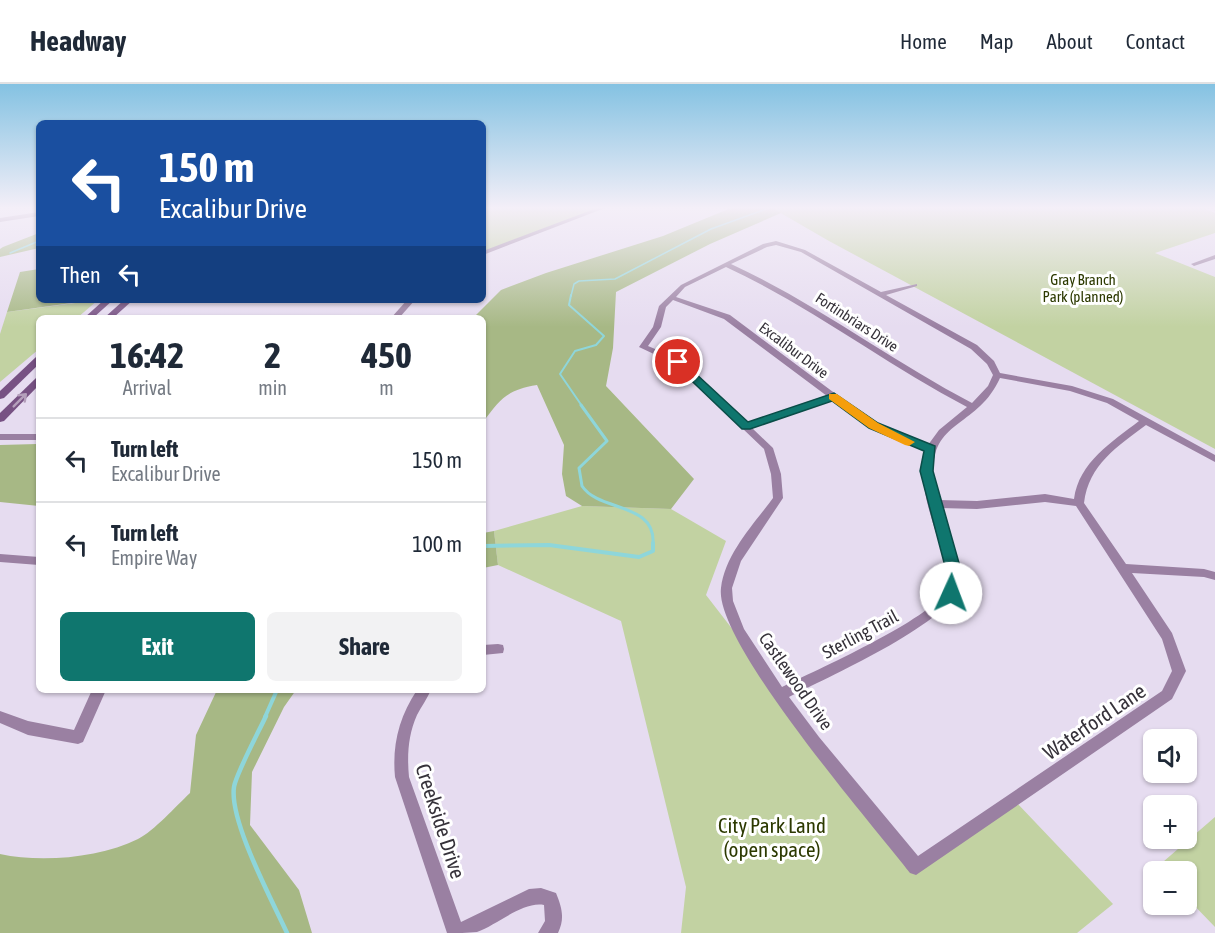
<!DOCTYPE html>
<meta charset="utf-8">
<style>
:root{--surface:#fff;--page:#f2f2f3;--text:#1f2937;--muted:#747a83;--line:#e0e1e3;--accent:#0f766e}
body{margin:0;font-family:"Asap Condensed",sans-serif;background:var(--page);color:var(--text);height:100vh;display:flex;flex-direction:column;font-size:22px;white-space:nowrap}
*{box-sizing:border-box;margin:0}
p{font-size:20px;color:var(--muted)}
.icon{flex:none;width:33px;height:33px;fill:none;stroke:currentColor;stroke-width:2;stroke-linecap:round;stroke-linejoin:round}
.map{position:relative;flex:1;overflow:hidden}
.side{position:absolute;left:36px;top:231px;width:450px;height:378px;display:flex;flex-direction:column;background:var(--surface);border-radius:9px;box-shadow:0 2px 4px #0004}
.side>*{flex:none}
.hud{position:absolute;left:36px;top:36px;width:450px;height:183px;border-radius:9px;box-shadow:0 2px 4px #0004;background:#1a4fa0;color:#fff;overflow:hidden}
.tools{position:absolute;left:1143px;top:645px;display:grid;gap:12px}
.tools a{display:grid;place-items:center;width:54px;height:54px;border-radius:9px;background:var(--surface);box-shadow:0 2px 4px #0004;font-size:30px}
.pin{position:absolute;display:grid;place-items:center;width:51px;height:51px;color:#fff;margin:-26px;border:3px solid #fff;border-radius:50%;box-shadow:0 2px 6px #0007}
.me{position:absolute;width:66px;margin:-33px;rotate:2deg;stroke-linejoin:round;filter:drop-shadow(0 0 4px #0008)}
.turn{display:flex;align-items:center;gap:21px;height:126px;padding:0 24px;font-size:27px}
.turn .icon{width:78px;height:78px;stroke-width:2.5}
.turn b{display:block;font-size:42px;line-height:51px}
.then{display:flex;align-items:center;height:57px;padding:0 24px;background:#0003;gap:12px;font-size:22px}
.eta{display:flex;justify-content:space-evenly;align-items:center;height:102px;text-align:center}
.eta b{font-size:36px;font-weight:700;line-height:42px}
.cta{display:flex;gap:12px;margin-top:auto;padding:12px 24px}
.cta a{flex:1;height:69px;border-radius:9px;background:var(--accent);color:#fff;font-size:24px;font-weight:700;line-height:69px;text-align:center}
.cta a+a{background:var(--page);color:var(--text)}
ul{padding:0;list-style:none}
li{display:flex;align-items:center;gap:18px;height:84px;padding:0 24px;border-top:2px solid var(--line)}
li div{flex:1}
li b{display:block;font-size:22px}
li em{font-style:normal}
header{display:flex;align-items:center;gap:36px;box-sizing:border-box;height:84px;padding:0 30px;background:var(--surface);border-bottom:2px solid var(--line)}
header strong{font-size:28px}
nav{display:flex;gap:33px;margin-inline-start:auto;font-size:21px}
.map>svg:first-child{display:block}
.green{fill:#c2d2a2}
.forest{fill:#a7b885}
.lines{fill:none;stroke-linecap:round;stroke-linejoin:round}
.stream-far4{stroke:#8ed6da;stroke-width:1.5}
.stream-far3{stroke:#8ed6da;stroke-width:2}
.stream-far2{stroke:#8ed6da;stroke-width:3}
.stream-far1{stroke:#8ed6da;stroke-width:4}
.stream{stroke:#8ed6da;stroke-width:4.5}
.minor{fill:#9a80a2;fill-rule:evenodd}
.secondary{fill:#775183;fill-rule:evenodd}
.oneway{stroke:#b49fbb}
.route{fill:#0f766e;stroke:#0a4d48;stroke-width:1.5}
.slow{fill:#f59e0b}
.labels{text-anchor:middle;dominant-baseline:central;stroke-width:6;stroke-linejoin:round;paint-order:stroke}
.far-park-label{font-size:15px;fill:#2c3900;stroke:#fff}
.far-street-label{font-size:15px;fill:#36323a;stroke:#fff}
.street-label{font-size:18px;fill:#36323a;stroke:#fff}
.near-street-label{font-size:21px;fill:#36323a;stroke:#fff}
.near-park-label{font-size:21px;fill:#2c3900;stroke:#fff}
</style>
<header>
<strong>Headway</strong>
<nav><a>Home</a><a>Map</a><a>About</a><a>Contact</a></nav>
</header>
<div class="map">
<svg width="1215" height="849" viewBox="0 0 1215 849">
<rect width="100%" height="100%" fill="#e6dcf0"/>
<g class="green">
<polygon points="483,124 598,124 487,168 483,163"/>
<polygon points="772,124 1202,124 1215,129 1215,149 1155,169 1215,193 1215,365 829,157"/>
<polygon points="98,216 77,234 39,234 39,265 0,298 0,250 7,228"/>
<polygon points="582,422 671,425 726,457 706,511 916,783 1014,716 1113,820 1077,849 681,849 686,803 621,537 498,481 494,447"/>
<polygon points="1215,733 1215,843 1187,814 1186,788 1160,787 1156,784"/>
</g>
<g class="forest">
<path d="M 731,124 L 772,124 L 781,129 L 710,160 L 616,208 L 613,264 L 606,302 L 694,395 L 671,425 L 582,422 L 566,412 L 562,390 L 564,361 L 537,301 C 507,306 501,314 483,338 L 483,234 L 473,234 L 501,206 L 546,189 L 663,152 Z"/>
<polygon points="39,149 39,164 0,173 0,165 3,163"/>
<polygon points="39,185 39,216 93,216 7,228 20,188"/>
<polygon points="37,360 39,362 39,422 0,418 0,361"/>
<polygon points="494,447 498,481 483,484 483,449"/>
<path d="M 217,606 L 296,606 L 284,623 L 252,688 L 250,741 L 299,806 L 312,849 L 0,849 L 0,770 C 41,779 100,774 138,755 C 154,747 176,722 190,709 L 196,651 Z"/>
</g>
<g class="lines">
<g class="stream-far4">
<polyline points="10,169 39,157"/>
<polyline points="571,212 574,200 579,197 615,195 711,145 769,124"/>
</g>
<polyline class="stream-far3" points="571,211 569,221 604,252 596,261 575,267 560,290 582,322"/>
<path class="stream-far2" d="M 581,321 L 607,357 L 579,384 L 582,402 C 599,428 656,418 653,460"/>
<g class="stream-far1">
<polyline points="483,462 549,461 639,473 653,467 653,459"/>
<polyline points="265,633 277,606"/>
</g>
<path class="stream" d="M 266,632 C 259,647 236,690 234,703 C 229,737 272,816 287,849"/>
<g class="minor">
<polygon points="597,124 605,124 483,171 483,167"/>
<polygon points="39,128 39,132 0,138 0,134"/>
<path d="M 776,157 L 805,166 L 881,208 L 917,200 L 917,202 L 886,211 L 977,261 L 994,277 L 1000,289 L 1072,302 L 1113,315 L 1215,371 L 1215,378 L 1146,341 C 1117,363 1089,380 1084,419 L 1126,480 L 1204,485 L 1215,488 L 1215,496 L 1204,493 L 1132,489 L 1172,549 L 1186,587 L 1172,615 L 916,791 L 910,789 C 872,740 714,558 721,504 C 725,470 754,440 773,414 L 771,390 L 764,365 L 675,280 L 639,263 L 653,243 L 659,222 L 681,201 L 763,160 ZM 776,161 L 801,168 L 971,265 L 987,280 L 993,291 L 988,302 L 972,319 C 890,276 816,219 731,180 L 767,163 ZM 726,183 C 811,222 885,280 967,323 L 939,346 L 928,361 L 876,340 L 730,231 L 676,213 L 685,203 ZM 673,216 L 724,235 L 827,312 L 748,339 L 681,276 L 648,262 L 661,243 L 666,223 ZM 1000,294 L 1070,307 L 1107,319 L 1139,337 C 1112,358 1079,378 1074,415 L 1045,410 L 977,417 L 938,416 C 917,333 975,350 1000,294 ZM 832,316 L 870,344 L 926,367 C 916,404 936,443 945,479 C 947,487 950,498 946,506 C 932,535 814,587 782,603 L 744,545 L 733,517 L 732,504 L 741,477 L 783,414 L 781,390 L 773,364 L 752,344 ZM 1045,418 L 1076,422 L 1162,555 L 1172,587 L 1162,607 L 918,772 L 819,653 L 789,613 C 824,595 948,540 958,504 C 964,482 946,445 940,424 L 977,425 Z"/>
<polygon points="1215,171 1215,175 1194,182 1191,180"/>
<polygon points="407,216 415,216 399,234 391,234"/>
<rect x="0" y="350" width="39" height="6"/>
<polygon points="0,470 39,473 39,481 0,478"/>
<polygon points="498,560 503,561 504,565 503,569 483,571 483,561"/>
<polygon points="92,606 106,606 83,658 78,660 28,651 0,639 0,627 28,637 74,646"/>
<path d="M 417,606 L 431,606 C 427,615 421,623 417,631 C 408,651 407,672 409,693 L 461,838 L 529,805 L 541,804 L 556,809 C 562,824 565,834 558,849 L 538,849 L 545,837 L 544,821 C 523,817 497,841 477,848 C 468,849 456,849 447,849 L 395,693 C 392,661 399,633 417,606 Z"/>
</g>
<g class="secondary">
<polygon points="104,216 113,216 93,234 84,234"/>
<polygon points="124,216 133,216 113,234 104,234"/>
<polygon points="39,272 39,280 4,314 0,315 0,307 36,273"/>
<polygon points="39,293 39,301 4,337 0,338 0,329 36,294"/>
</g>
</g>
<defs><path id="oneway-shaft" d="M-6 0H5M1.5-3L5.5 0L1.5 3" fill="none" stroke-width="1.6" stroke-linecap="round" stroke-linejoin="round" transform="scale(1.5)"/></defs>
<use class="oneway" href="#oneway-shaft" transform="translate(20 316) rotate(-45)"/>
<linearGradient id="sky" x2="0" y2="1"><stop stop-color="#84c2e2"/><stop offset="0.51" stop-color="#f4eff8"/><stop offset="1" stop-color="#f4eff8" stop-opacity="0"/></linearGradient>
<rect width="1215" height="243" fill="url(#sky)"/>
<polygon class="route" points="674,276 681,276 748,338 834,309 878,339 935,362 933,387 961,486 956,513 951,515 943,509 946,486 920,387 924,367 869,344 832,317 750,345 742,345 674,280"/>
<polygon class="slow" points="829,310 837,310 878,339 915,358 909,362 905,361 869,344 829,315"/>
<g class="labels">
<g class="far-park-label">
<text x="1083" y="195">Gray Branch<tspan x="1083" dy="17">Park (planned)</tspan></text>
</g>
<g class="far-street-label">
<text transform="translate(857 238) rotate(33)">Fortinbriars Drive</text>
<text transform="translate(794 266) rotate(37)">Excalibur Drive</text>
</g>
<g class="street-label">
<text transform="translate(860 550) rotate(-28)">Sterling Trail</text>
<text transform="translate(796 597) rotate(55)">Castlewood Drive</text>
</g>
<g class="near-street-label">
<text transform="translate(1094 637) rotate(-34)">Waterford Lane</text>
<text transform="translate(441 737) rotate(72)">Creekside Drive</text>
</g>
<g class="near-park-label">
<text x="772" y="741">City Park Land<tspan x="772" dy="24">(open space)</tspan></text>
</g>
</g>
</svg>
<div class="tools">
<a><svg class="icon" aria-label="sound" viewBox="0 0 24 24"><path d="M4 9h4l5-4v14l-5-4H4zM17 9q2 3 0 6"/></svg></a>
<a>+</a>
<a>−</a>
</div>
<div class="pin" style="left:678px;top:278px;background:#d93025"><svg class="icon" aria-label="arrive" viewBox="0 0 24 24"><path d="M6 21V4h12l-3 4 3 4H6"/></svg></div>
<svg class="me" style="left:951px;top:509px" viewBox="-20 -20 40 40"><circle r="19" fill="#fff"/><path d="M0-13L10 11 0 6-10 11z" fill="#0f766e"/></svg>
<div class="hud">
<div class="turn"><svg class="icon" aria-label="left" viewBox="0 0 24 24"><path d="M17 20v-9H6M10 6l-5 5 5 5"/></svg><div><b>150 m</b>Excalibur Drive</div></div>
<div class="then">Then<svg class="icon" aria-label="left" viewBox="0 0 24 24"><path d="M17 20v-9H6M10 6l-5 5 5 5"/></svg></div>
</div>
<section class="side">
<div class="eta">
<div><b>16:42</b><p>Arrival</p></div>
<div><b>2</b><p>min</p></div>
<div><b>450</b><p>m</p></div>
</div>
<ul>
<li><svg class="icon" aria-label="left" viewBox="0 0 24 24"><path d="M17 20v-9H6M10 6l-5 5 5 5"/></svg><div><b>Turn left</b><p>Excalibur Drive</p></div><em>150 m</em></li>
<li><svg class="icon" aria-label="left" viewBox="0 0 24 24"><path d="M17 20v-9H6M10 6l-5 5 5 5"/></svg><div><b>Turn left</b><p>Empire Way</p></div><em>100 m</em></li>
</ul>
<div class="cta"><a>Exit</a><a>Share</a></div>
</section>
</div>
